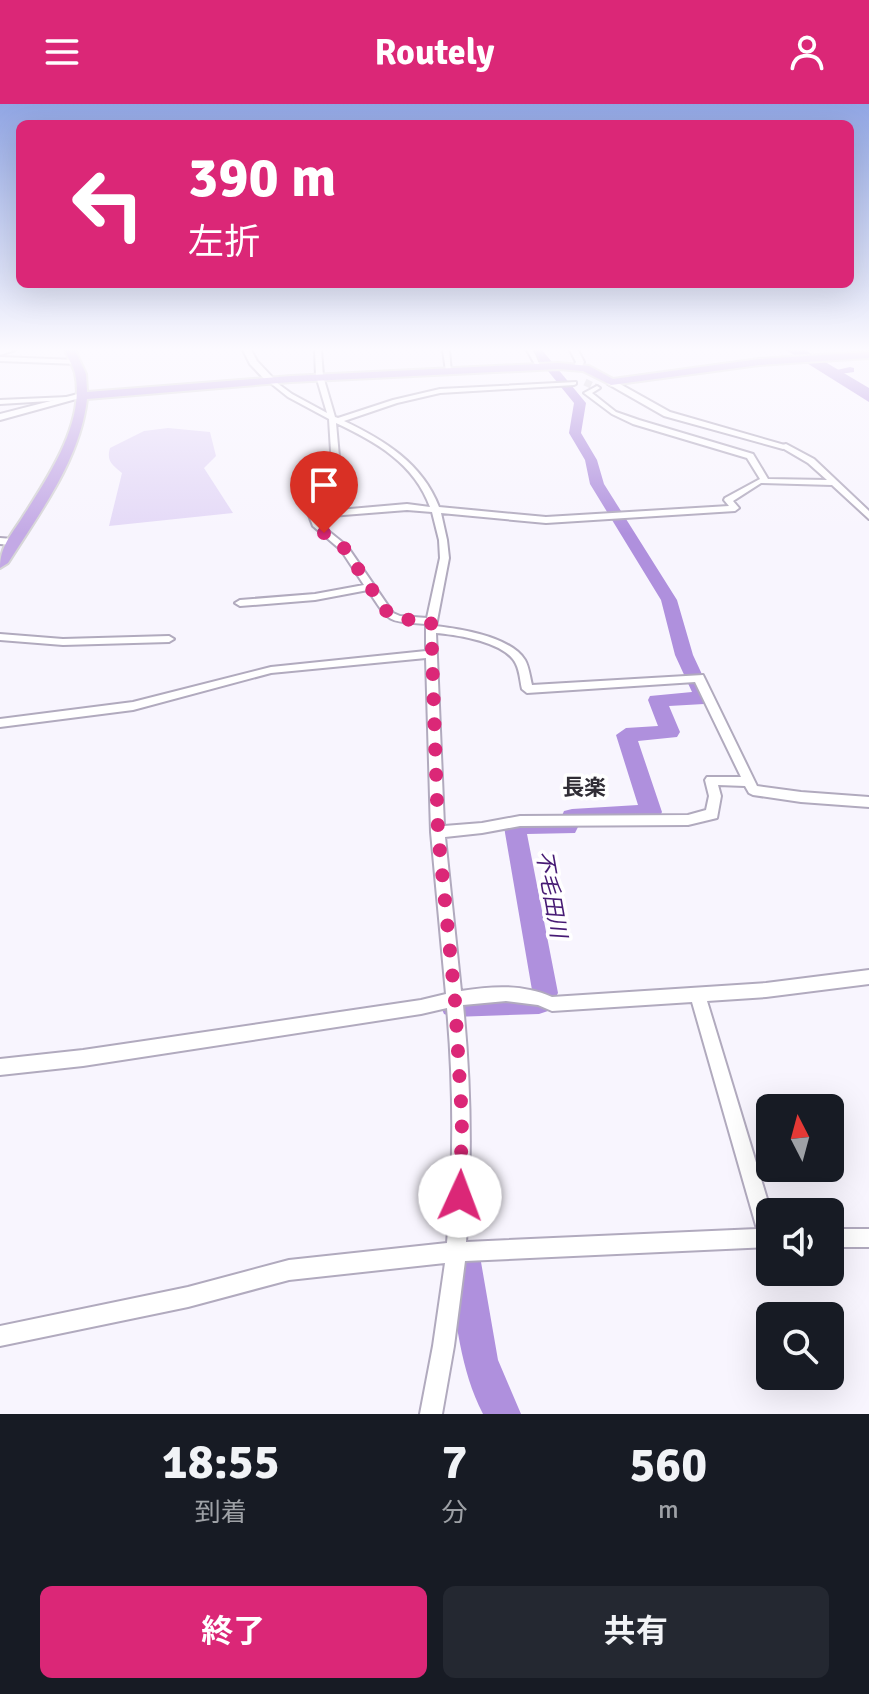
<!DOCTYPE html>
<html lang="ja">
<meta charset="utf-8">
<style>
:root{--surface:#171b24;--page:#242831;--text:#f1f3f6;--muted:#9ea1a6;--accent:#db2777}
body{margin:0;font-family:Signika,"Noto Sans JP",sans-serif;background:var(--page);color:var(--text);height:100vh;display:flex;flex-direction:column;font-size:30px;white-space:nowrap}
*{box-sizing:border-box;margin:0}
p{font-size:26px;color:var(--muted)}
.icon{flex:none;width:44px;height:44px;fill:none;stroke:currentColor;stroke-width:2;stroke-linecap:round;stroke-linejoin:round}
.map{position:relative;height:1310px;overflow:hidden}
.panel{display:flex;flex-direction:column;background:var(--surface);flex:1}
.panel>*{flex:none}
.guide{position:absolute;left:16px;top:16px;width:838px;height:168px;border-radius:12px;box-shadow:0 8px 32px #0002;background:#db2777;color:#fff;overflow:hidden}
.needle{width:52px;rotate:354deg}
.buttons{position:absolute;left:756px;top:990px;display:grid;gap:16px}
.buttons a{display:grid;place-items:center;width:88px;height:88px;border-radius:12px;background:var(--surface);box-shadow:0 8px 32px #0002;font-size:40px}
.pin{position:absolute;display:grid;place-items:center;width:68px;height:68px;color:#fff;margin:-82px -34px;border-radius:50% 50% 50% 0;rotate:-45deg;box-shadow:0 0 8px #0007}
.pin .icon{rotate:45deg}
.me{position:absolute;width:88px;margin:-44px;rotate:2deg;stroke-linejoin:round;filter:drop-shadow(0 0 6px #0008)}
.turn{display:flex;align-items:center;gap:28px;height:168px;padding:0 40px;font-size:36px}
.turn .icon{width:104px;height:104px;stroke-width:2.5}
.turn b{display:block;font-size:56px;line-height:68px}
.eta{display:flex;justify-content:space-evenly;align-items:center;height:136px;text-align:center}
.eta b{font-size:48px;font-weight:700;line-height:56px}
.cta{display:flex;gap:16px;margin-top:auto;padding:16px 40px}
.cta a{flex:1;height:92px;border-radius:12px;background:var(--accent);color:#fff;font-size:32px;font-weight:700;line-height:92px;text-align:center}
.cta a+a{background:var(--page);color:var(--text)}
header{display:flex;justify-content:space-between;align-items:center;height:104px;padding:0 40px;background:var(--accent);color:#fff;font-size:36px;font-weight:700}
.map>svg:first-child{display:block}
.green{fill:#e4d9f7}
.water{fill:#af90dd}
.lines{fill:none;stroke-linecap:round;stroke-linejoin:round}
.river{fill:#af90dd;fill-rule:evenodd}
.minor-tunnel{stroke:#d0cdd6;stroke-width:7;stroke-dasharray:7 3;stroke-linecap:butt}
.minor-casing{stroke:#b1aabe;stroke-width:4}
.tertiary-casing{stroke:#b1aabe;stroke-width:4}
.secondary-casing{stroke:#b1aabe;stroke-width:4}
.primary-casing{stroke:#d6d5d7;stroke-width:4}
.minor{fill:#fff;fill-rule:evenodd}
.tertiary{fill:#fff;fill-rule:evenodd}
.secondary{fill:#fff;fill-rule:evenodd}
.primary{fill:#c3a9e5;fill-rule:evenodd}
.route{stroke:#db2777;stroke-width:14;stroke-dasharray:0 25.2}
.labels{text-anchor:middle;stroke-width:7;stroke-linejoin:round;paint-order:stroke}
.neighbourhood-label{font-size:22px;font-weight:bold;fill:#302d35;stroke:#fff}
.water-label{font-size:22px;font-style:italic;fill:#471b74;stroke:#fff}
</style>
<header><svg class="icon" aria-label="menu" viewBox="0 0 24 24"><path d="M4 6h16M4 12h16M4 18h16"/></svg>Routely<svg class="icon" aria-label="person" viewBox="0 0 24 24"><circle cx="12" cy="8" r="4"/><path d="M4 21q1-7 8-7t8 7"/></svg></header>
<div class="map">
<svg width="869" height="1310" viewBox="0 0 869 1310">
<rect width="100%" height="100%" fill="#f8f5fe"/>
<path class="green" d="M 168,324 L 210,328 L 216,352 L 204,364 L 233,409 L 109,422 L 122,369 C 113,361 106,358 110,344 L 144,327 Z"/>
<polygon class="water" points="786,246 805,246 869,284 869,298"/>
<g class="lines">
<g class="river">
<polygon points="531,246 542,246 586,299 581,329 597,356 604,380 677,496 693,551 713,594 704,600 669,602 680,628 677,633 638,637 662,708 659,714 579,721 575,729 527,730 558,889 548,907 539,910 453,913 444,910 440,901 444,892 453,889 532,886 504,723 507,717 538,711 561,714 564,707 572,705 638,701 616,631 626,624 658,622 648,596 650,592 692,588 675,551 661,496 590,380 585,356 569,329 574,299"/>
<polygon points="850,263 854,264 854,268 833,271 828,268"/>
<path d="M 465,1142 L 476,1147 L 481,1158 L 498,1256 L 521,1310 L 483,1310 C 459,1263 455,1210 449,1158 L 454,1147 Z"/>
</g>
<polyline class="minor-tunnel" points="585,278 597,284"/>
<g class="minor-casing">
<g id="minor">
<path d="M 315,246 L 321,246 L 323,272 L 335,313 L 338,314 L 393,296 L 440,285 L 576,278 L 576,280 L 574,281 L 440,289 L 397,299 L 344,317 C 384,336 422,359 439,403 L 546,413 L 729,402 L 724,396 L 725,394 L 760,375 L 747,354 L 633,320 L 612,310 L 584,289 L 597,282 L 600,284 L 592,289 L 616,308 L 639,316 L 753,350 L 768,375 L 827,376 L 808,359 L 779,342 L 786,340 L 814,355 L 869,407 L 869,415 L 832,381 L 761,379 L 733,397 L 739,404 L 735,407 L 546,419 L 441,409 L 447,436 L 449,454 L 436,522 C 461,525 511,533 525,556 C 529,563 530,573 532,581 L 703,571 L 757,682 L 801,688 L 869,693 L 869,703 L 801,698 L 753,691 L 749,689 L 745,682 L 718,681 L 721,692 L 717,714 L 688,721 L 520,722 L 482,729 L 445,733 L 461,887 C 492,882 523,880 552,893 L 766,879 L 869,866 L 869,880 L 766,893 L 707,897 L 771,1108 L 770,1143 L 465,1157 L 454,1242 L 442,1310 L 420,1310 L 433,1242 L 445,1159 L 289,1176 L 188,1203 L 0,1242 L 0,1222 L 188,1183 L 289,1156 L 447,1139 C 454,1061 454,983 447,904 L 421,910 L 83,962 L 0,971 L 0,955 L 83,946 L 421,896 L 446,890 L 431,728 L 426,554 L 271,569 L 133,606 L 0,623 L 0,615 L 133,598 L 271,563 L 426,547 L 426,520 C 386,517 390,519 368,486 L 315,496 L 240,502 L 235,499 L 240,496 L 315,490 L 364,481 L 341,446 L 313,422 L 298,382 L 299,373 L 332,363 L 329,315 L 288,293 L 268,277 L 273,276 L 292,290 L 327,309 L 316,272 ZM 336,319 C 376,338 414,359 430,403 L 407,400 L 316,408 L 306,382 L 306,376 L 340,364 ZM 407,406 L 432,408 L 439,436 L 440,454 L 427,514 L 400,512 L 393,509 L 347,442 L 321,421 L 318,413 ZM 436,529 C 458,531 506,538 516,560 C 520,568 520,577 522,585 L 527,589 L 695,578 L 741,673 L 707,673 L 705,676 L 709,692 L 706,706 L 688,711 L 520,712 L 482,719 L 444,722 ZM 506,897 L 538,901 L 552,907 L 692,898 L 757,1125 L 466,1138 C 472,1059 471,981 463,901 Z"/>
<polygon points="443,246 449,246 451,268 446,267"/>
<polygon points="527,246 533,246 541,264 537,264"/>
<polygon points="0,253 77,256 80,258 77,260 0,257"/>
<polygon points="68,293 68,295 66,296 0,300 0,296"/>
<polygon points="0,434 13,435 17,438 13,441 0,440"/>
<polygon points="0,530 63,535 169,532 174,535 169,538 63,541 0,536"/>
<rect x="830" y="1125" width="39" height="18"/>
</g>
</g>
<g class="tertiary-casing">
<g id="tertiary">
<polygon points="0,246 15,246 0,251"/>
<polygon points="243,246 251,246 257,257 274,275 274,279 268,279 250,260"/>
<polygon points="570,246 578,246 584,258 581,264 574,262 576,258"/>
<polygon points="611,275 670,308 788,342 783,345 664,312 608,280 607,278"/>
</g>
</g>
<g class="secondary-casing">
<polygon id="secondary" points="78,290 87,292 0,316 0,310"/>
</g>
<g class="primary-casing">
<path id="primary" d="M 65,246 L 75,246 L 86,270 L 87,288 L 291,272 L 558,259 L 589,262 L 613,275 L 759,255 L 869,248 L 869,254 L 759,261 L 611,281 L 583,267 L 558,265 L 291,278 L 87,295 C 80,356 40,408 8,459 L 0,464 C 0,443 11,431 22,414 C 47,375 86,318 75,269 C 73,262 68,254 65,246 Z"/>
</g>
<use href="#minor" class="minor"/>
<use href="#tertiary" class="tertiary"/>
<use href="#secondary" class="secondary"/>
<use href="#primary" class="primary"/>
</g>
<linearGradient id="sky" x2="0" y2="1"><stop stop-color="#91a6e4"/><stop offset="0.57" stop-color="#fcfaff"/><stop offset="1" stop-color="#fcfaff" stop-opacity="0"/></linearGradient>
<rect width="869" height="430" fill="url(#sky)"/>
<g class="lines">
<polyline class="route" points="324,429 344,444 389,511 398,515 431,517 438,728 455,897 462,1016 460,1092"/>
</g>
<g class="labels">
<g class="neighbourhood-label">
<text x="584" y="691">長楽</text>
</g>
<g class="water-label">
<text transform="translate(552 790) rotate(80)" y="8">不毛田川</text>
</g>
</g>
</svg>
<div class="buttons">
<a><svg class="needle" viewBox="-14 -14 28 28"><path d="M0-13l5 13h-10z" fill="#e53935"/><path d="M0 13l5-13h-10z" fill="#9ea1a6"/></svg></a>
<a><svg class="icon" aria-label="sound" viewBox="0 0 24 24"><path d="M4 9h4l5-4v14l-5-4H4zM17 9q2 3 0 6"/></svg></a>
<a><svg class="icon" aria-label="search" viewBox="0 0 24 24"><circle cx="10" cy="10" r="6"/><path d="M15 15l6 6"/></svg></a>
</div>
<div class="pin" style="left:324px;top:429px;background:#d93025"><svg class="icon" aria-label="arrive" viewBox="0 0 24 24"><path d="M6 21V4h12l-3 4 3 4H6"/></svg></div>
<svg class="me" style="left:460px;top:1092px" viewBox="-20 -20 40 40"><circle r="19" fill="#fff"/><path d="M0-13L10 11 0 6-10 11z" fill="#db2777"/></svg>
<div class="guide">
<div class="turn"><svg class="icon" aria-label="left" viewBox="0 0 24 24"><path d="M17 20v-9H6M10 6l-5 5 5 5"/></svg><div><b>390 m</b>左折</div></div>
</div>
</div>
<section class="panel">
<div class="eta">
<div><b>18:55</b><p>到着</p></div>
<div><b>7</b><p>分</p></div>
<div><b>560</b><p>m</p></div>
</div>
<div class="cta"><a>終了</a><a>共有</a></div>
</section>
